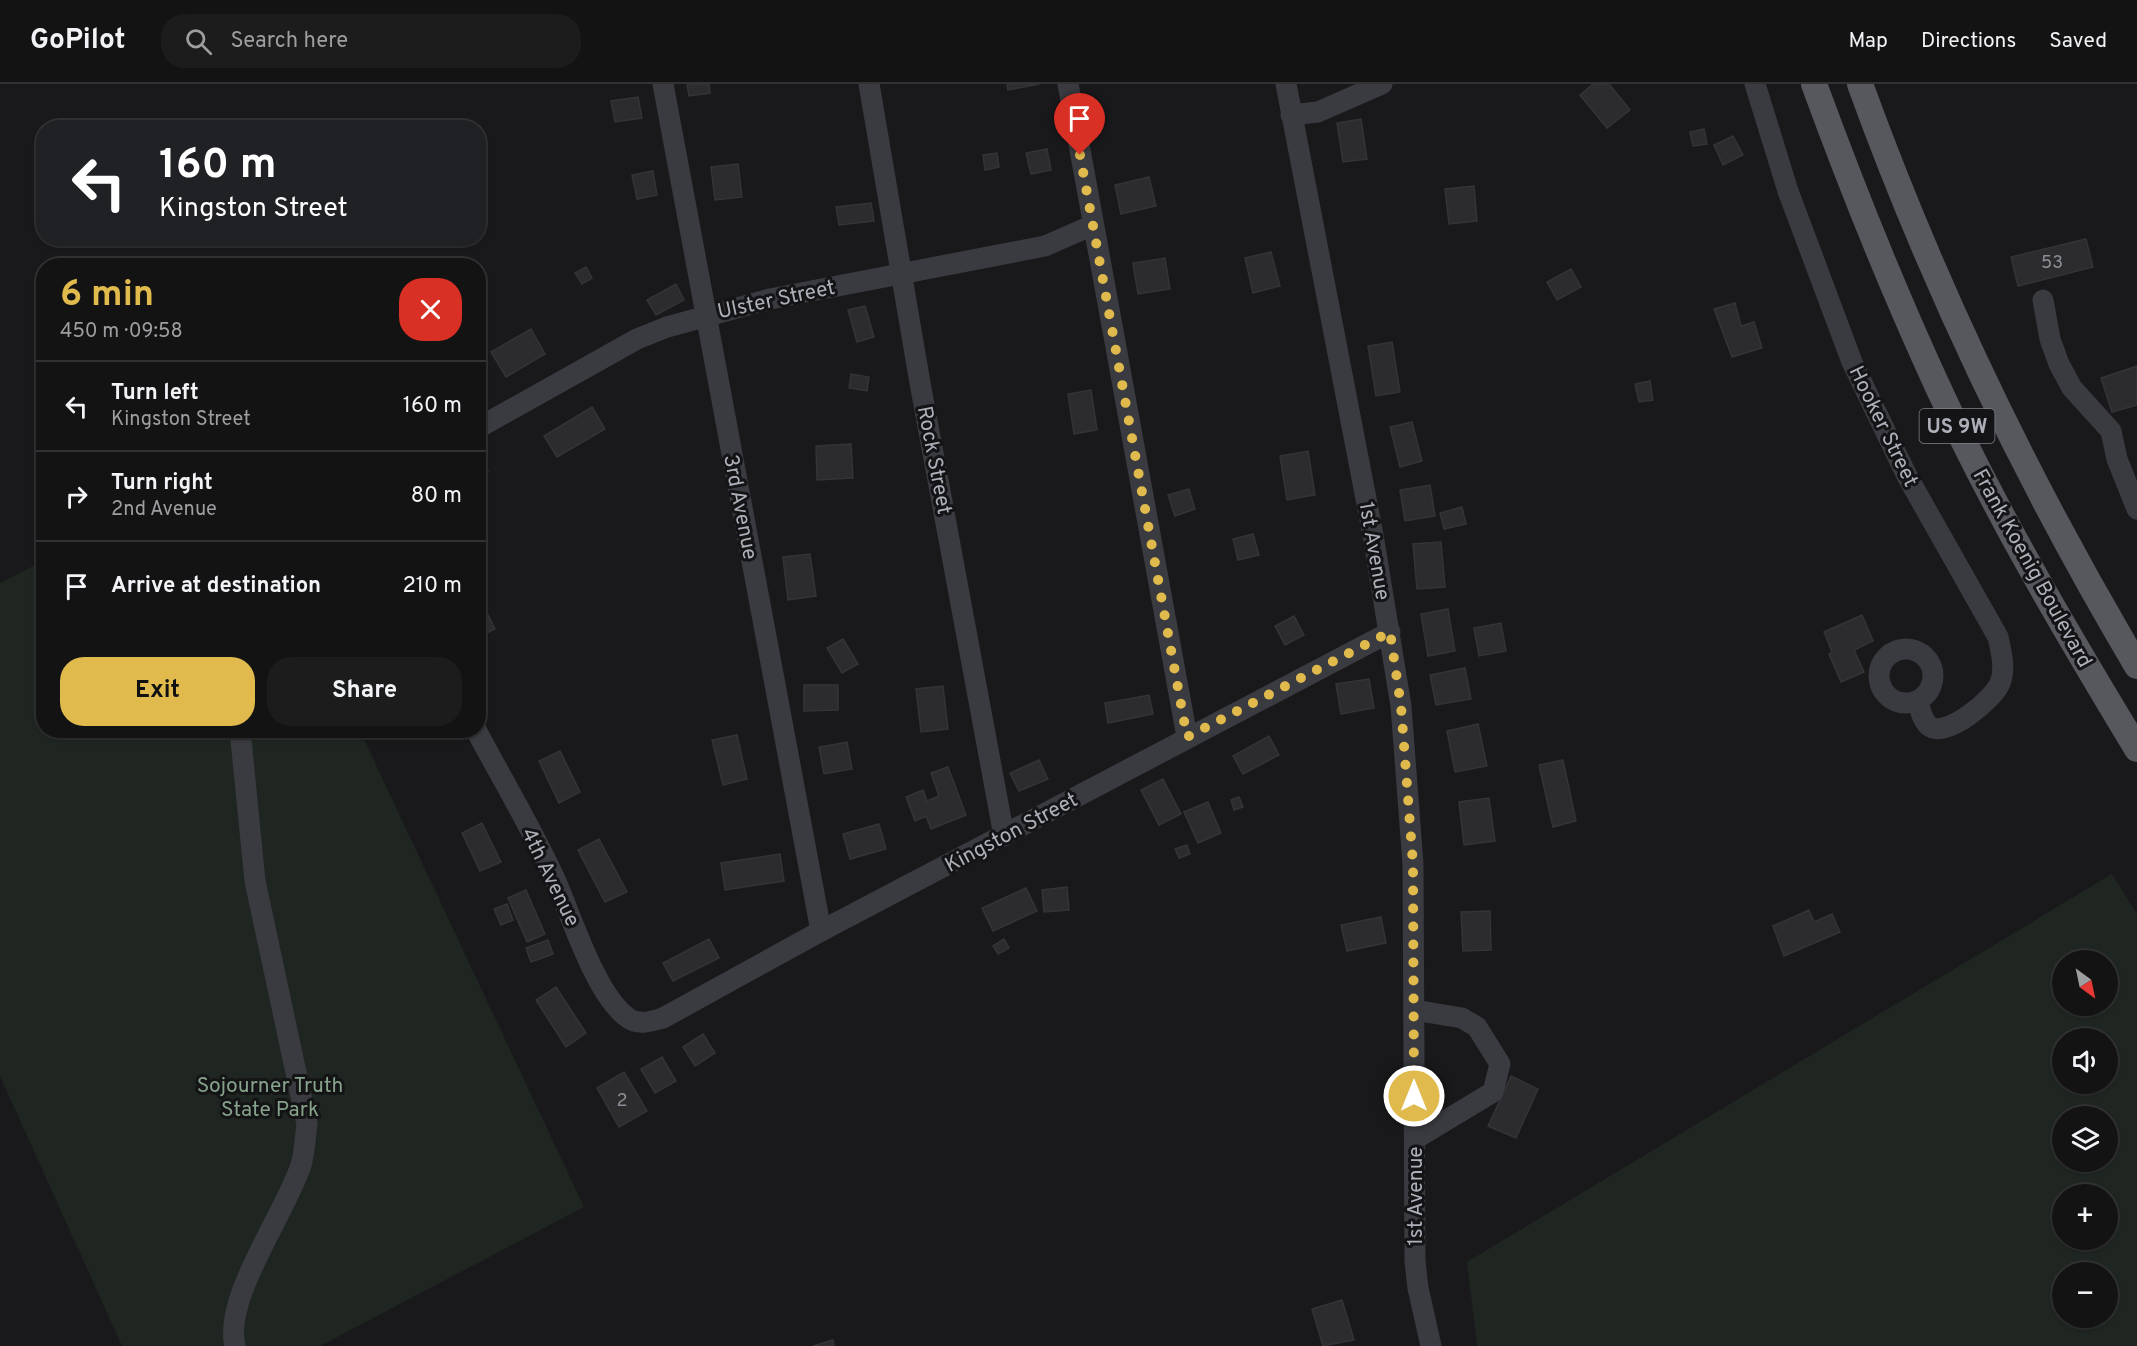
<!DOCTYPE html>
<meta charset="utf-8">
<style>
:root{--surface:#131314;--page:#1c1c1d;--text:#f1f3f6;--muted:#9d9ea0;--line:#323234;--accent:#e0ba4c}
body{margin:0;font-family:Overpass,sans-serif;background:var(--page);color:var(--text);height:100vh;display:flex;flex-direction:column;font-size:22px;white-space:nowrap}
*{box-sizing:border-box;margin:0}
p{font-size:20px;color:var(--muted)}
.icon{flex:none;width:33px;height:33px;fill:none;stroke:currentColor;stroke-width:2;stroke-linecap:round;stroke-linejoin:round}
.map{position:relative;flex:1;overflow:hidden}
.drawer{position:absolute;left:36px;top:174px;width:450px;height:480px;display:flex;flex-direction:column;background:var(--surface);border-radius:24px;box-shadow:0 2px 4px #0004,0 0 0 2px var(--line)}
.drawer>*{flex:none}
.top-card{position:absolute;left:36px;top:36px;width:450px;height:126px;border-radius:24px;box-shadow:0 2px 4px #0004,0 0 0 2px var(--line);background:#202124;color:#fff;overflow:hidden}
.needle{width:39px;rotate:147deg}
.fabs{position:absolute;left:2052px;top:866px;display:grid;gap:12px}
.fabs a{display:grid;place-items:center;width:66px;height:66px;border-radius:50%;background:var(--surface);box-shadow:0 2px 4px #0004,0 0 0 2px var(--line);font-size:30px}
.pin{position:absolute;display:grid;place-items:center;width:51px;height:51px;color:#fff;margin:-62px -26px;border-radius:50% 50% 50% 0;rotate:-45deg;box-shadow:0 0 6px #0007}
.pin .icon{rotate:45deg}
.me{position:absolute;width:66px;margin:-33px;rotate:0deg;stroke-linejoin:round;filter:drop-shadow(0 0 4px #0008)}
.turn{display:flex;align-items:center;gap:21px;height:126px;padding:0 24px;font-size:27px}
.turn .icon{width:78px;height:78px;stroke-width:2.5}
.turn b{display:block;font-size:42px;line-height:51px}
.round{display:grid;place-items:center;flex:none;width:63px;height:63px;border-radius:24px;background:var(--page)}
.overview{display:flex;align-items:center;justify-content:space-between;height:102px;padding:0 24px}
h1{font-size:36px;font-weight:700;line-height:45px;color:var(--accent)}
.button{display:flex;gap:12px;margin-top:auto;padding:12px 24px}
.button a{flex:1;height:69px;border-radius:24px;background:var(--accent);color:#111;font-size:24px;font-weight:700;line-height:69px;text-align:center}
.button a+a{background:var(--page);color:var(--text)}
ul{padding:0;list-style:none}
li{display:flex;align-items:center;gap:18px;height:90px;padding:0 24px;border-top:2px solid var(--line)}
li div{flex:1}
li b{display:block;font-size:22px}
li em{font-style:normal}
header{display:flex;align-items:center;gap:36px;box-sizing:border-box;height:84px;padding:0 30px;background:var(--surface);border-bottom:2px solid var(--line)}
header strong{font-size:28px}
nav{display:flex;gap:33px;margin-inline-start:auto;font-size:21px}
.search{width:420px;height:54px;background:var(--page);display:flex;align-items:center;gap:15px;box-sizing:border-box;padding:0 21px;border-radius:24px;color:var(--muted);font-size:22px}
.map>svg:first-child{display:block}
.green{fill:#1f2621;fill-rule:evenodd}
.building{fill:#2c2c2f;stroke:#343337;stroke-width:1.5}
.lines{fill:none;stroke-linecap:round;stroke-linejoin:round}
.minor{stroke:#3a3b40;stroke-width:21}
.major{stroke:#57585e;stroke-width:26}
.route{stroke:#e0ba4c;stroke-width:10;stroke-dasharray:0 18}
.labels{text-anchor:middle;stroke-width:6;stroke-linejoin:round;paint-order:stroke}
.number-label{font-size:18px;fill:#8c8e96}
.shield{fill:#141416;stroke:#7f8188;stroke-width:1.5}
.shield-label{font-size:20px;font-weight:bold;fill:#adb0b9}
.street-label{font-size:21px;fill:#adb0b9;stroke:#141416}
.park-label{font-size:21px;fill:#86a28a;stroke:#141416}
</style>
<header>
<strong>GoPilot</strong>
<div class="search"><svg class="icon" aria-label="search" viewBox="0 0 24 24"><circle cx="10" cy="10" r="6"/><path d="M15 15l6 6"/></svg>Search here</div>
<nav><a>Map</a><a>Directions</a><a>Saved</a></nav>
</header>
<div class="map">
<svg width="2137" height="1262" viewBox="0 0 2137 1262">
<rect width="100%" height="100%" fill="#19191b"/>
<g class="green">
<polygon points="43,477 44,646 360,647 584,1123 320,1262 122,1262 0,992 0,499"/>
<path d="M 2112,790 L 2137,830 L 2137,1262 L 1477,1262 L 1467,1178 ZM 2062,876 L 2108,876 L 2108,921 L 2062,921 ZM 2062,954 L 2108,954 L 2108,999 L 2062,999 ZM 2062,1032 L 2108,1032 L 2108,1077 L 2062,1077 ZM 2062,1110 L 2108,1110 L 2108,1155 L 2062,1155 ZM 2062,1188 L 2108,1188 L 2108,1233 L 2062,1233 Z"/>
</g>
<g class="building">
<polygon points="687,0 709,0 710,9 689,12"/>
<polygon points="1007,0 1039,0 1008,6"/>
<polygon points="1593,0 1609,0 1630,26 1607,44 1580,11"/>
<polygon points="638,13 642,34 615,38 611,17"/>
<polygon points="1361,35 1367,75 1343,78 1337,39"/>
<polygon points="1704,45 1707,60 1693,62 1690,48"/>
<polygon points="1733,52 1743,71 1723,81 1714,61"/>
<polygon points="1047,65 1051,86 1031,90 1026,69"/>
<polygon points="997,69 999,83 985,86 983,71"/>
<polygon points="738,80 742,113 715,116 711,83"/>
<polygon points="653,87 657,111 637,115 632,91"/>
<polygon points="1149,93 1156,122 1121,130 1115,101"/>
<polygon points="1474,102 1477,137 1449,140 1445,105"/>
<polygon points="871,119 874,137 839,141 836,123"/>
<polygon points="2086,155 2093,183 2018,202 2011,173"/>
<polygon points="1271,168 1280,202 1253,209 1245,174"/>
<polygon points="1165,174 1170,205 1138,210 1133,179"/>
<polygon points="586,183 592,194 582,200 575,189"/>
<polygon points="1571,185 1581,203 1557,216 1547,198"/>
<polygon points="676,200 684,216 656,231 647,216"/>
<polygon points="1735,219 1741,242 1754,238 1762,264 1732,273 1714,225"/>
<polygon points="865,222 874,253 857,258 848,226"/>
<polygon points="531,245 545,270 506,293 491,268"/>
<polygon points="1392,258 1400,308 1376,312 1368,262"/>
<polygon points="2137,282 2137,321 2112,328 2101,294"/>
<polygon points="851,290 869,293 867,307 849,304"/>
<polygon points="1650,297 1653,316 1639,318 1635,300"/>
<polygon points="1091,306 1097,346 1074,350 1068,310"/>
<polygon points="592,323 605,345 557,373 544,352"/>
<polygon points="1412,338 1422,377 1400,383 1390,343"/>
<polygon points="851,360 853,394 817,396 816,362"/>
<polygon points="1308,367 1315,411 1287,416 1280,372"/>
<polygon points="478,372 488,387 478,393"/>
<polygon points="1430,401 1435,432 1405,437 1400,406"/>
<polygon points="1189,405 1195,425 1175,432 1168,411"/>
<polygon points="1462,423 1466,440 1444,445 1440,429"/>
<polygon points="1253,450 1259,471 1238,476 1233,455"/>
<polygon points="1441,458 1445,503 1417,505 1413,460"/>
<polygon points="810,470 816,512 788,516 783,473"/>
<polygon points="485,525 495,545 478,553 478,528"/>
<polygon points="1448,525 1455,567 1428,572 1421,530"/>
<polygon points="1862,531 1873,557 1854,566 1864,588 1841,598 1829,570 1832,568 1824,548"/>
<polygon points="1294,532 1304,551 1285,561 1275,542"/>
<polygon points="1501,539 1506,567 1479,572 1474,544"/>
<polygon points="843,555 858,580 842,589 827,564"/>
<polygon points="1465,584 1471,615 1436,621 1430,591"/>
<polygon points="1369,595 1374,624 1341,630 1336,600"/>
<polygon points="804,601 838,601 838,626 804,627"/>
<polygon points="943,602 948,645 921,648 916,605"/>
<polygon points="1149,611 1153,630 1108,639 1105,619"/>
<polygon points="1478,640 1487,682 1455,688 1447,647"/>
<polygon points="737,651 747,695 723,701 712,656"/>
<polygon points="1269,652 1279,671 1243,690 1233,672"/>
<polygon points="847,658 852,685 824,690 819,663"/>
<polygon points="560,667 580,708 559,719 539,677"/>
<polygon points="1039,676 1048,695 1019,707 1010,689"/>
<polygon points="1563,676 1576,737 1553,743 1539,681"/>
<polygon points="948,683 966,731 931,745 926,732 915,737 906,713 923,706 927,717 939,712 931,689"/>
<polygon points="1163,695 1181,730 1159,741 1141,706"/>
<polygon points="1239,713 1243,723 1234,726 1231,716"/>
<polygon points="1489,714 1495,757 1464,761 1459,718"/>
<polygon points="1208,718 1221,749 1198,759 1184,728"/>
<polygon points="482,739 501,778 480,787 462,749"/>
<polygon points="879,740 886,765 850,775 843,750"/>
<polygon points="599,755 627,808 605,818 578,766"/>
<polygon points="1187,761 1190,770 1179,774 1175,765"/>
<polygon points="780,770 784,797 725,806 721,779"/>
<polygon points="1067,803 1069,826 1044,828 1042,806"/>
<polygon points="1026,804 1037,827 993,847 982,824"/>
<polygon points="526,806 545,850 527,858 508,814"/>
<polygon points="507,820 513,836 501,841 494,825"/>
<polygon points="1809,826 1814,838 1832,830 1840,848 1784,872 1773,842"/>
<polygon points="1490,827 1491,866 1463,867 1461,828"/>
<polygon points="1381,833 1386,859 1347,867 1341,841"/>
<polygon points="709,855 719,874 673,897 663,879"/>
<polygon points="1004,855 1009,864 998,870 993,862"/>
<polygon points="548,856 553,870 531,878 526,864"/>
<polygon points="556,903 586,949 566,963 536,916"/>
<polygon points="703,950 715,969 695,982 683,963"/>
<polygon points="662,973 676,997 655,1009 641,985"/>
<polygon points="624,988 647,1027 619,1043 597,1004"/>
<polygon points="1511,992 1538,1005 1516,1054 1488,1042"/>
<polygon points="1342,1216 1354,1256 1323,1262 1312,1225"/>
<polygon points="833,1256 834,1262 813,1262"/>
</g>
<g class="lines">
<g class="minor">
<polyline points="663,0 821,847"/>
<polyline points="869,0 920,299 1004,752"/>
<polyline points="1068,0 1187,653"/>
<polyline points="1286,0 1373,451 1401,622 1413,780 1415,1177 1418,1204 1431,1262"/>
<path d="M 1755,0 L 1788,107 L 1852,278 L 1907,392 L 1998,553 C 2001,567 2006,585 2000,599 C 1994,615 1946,655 1929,642 C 1922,636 1920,625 1918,617"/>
<polyline points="1291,31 1318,28 1382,0"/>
<polyline points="2043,216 2050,255 2059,280 2072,304 2111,347 2117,375 2137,425"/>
<polyline points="478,344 637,255 667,243 770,215 1045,162 1093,141"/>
<circle cx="1906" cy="592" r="27"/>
<path d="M 476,646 C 502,695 531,743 554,793 C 571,830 595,911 628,934 C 639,942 652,937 663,934 L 821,847 L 1390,548"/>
<polyline points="1414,926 1462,934 1477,943 1500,980 1493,1008 1415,1055"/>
<path d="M 235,1262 C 223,1214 285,1130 301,1081 C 305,1068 305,1053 307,1040 L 255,797 L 240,646"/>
</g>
<g class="major">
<path d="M 1814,0 C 1851,101 1891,201 1936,299 C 1994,426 2065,546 2137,665"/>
<path d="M 1860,0 C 1934,204 2026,395 2137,582"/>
</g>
</g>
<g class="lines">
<polyline class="route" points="1080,71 1187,653 1390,548 1401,622 1413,780 1414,1012"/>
</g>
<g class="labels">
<g class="number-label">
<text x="2052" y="184">53</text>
<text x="622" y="1022">2</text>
</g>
<rect class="shield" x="1919.5" y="325" width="75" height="34" rx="4.5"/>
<g class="shield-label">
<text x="1957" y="349">US 9W</text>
</g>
<g class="street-label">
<text transform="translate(776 215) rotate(-12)" y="7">Ulster Street</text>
<text transform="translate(1884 342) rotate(64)" y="7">Hooker Street</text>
<text transform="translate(935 376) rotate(79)" y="7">Rock Street</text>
<text transform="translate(741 423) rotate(79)" y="7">3rd Avenue</text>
<text transform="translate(1375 467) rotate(80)" y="7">1st Avenue</text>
<text transform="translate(2033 484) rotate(61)" y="7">Frank Koenig Boulevard</text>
<text transform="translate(1011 748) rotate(-28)" y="7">Kingston Street</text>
<text transform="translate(551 793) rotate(64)" y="7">4th Avenue</text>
<text transform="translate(1415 1112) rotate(-90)" y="7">1st Avenue</text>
</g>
<g class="park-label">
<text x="270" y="1008">Sojourner Truth<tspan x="270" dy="24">State Park</tspan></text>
</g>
</g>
</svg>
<div class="fabs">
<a><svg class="needle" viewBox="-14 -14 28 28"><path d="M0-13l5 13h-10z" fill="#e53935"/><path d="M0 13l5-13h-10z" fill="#9d9ea0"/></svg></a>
<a><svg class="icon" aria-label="sound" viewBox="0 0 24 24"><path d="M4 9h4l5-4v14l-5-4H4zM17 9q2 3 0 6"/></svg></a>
<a><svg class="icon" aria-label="layers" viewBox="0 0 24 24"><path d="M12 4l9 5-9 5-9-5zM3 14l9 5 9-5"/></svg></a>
<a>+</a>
<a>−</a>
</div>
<div class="pin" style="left:1080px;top:71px;background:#d93025"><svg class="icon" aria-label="arrive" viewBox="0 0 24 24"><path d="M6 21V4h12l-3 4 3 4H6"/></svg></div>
<svg class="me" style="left:1414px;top:1012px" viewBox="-20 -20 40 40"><circle r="17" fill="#e0ba4c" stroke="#fff" stroke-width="3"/><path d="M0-11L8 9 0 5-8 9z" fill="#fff"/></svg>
<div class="top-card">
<div class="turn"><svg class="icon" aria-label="left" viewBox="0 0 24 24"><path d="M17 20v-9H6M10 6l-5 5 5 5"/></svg><div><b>160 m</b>Kingston Street</div></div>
</div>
<section class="drawer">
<div class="overview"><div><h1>6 min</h1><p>450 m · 09:58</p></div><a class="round" style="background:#d93025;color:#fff"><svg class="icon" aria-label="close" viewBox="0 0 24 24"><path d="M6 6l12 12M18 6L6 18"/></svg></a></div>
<ul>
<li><svg class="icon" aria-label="left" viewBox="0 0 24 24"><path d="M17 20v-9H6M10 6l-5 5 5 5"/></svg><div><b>Turn left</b><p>Kingston Street</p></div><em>160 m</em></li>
<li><svg class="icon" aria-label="right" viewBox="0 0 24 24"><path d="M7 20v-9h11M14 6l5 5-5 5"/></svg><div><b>Turn right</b><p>2nd Avenue</p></div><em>80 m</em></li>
<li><svg class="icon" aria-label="arrive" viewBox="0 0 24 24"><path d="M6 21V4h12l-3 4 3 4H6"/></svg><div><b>Arrive at destination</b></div><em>210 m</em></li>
</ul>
<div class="button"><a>Exit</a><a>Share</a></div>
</section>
</div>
